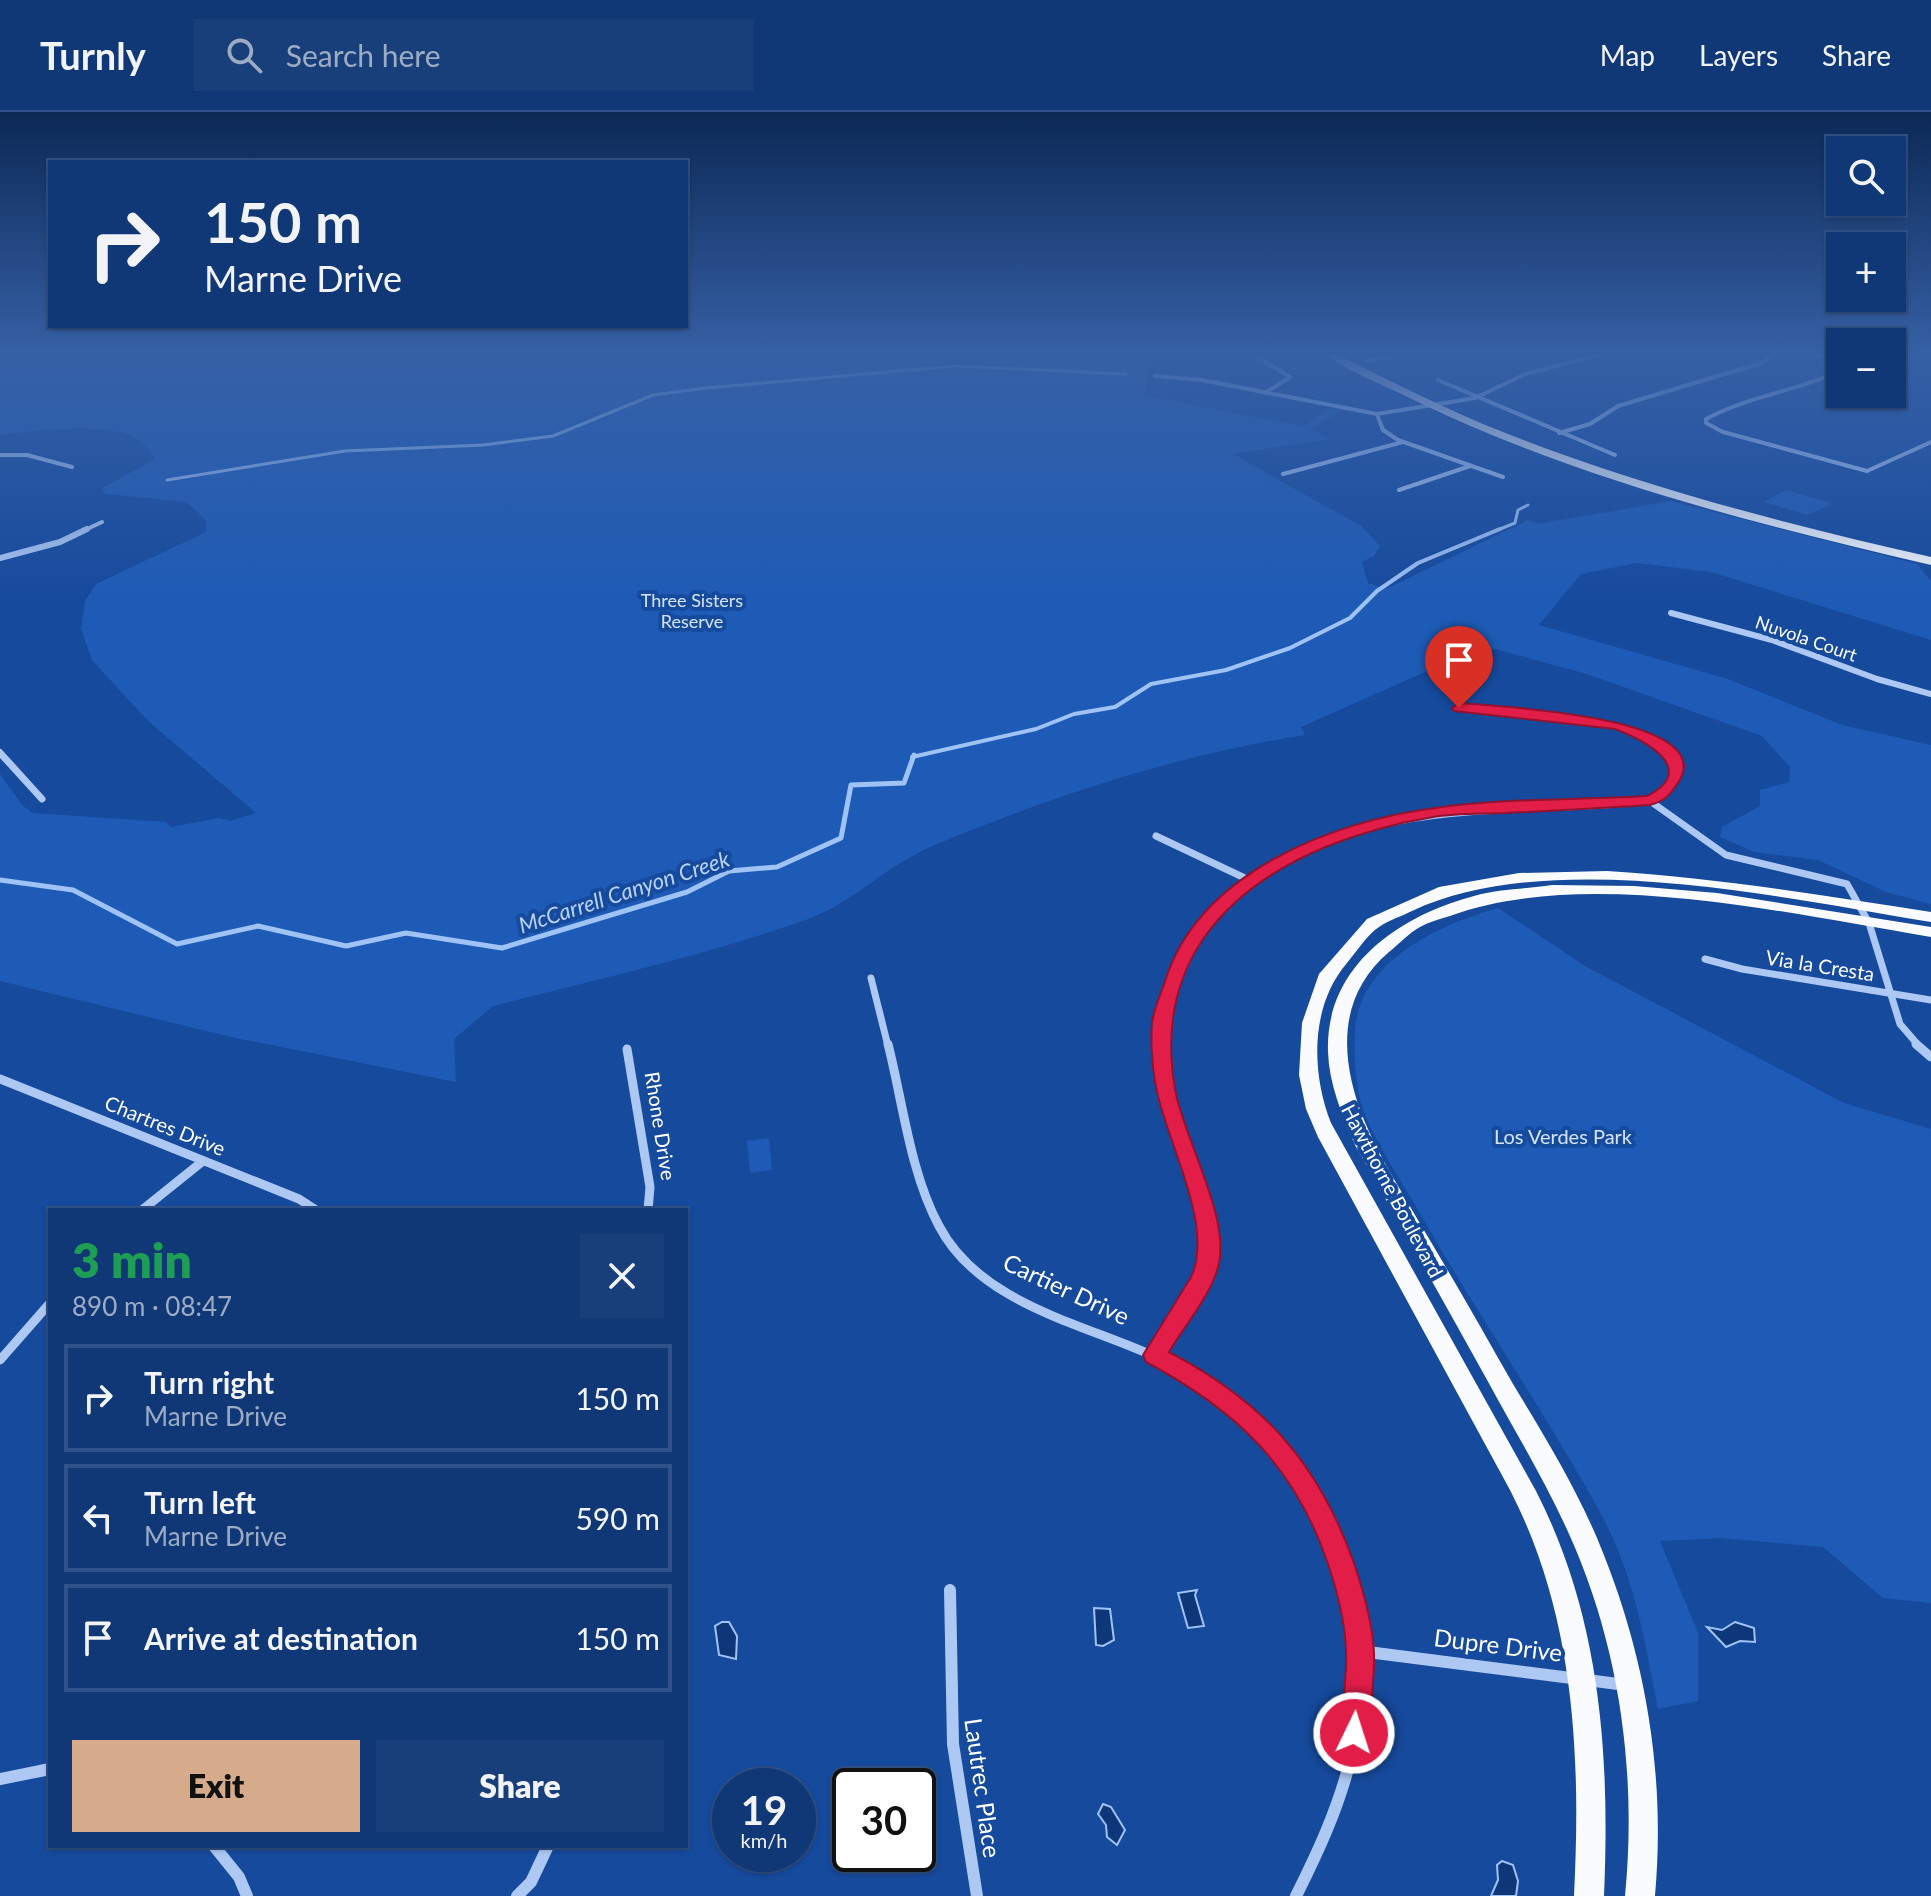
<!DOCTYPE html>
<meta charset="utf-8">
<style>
:root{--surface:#103876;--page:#193f7b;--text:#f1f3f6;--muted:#9cacc5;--line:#305288;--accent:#d6ab8b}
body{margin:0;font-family:Lato,sans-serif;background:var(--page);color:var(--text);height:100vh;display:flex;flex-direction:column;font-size:30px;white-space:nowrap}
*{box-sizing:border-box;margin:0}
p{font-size:26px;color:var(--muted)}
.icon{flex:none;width:44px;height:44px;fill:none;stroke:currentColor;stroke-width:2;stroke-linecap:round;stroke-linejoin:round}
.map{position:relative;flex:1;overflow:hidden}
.panel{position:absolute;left:48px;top:1096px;width:640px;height:640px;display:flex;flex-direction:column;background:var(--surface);border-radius:0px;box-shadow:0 2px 6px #0004,0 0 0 2px var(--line)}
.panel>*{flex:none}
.guide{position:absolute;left:48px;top:48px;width:640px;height:168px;border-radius:0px;box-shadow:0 2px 6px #0004,0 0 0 2px var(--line);background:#103876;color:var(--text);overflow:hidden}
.buttons{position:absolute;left:1826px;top:24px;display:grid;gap:16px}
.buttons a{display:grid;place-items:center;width:80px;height:80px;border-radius:0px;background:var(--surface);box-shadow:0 2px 6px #0004,0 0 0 2px var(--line);font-size:40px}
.speed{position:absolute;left:712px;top:1656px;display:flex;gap:16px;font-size:40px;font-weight:700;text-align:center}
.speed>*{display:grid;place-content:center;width:104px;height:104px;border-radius:50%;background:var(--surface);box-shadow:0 2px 6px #0004,0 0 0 2px var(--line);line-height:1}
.speed small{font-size:20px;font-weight:400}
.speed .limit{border:4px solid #111;border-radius:12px;background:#fff;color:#111}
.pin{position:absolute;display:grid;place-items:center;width:68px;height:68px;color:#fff;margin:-82px -34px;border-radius:50% 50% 50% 0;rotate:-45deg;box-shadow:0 0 8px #0007}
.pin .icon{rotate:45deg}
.me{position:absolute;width:88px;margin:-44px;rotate:4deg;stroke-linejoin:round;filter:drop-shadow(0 0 6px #0008)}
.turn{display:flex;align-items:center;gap:28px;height:168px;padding:0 24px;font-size:36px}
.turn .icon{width:104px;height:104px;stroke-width:2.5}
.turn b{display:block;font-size:56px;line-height:68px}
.round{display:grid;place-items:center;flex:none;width:84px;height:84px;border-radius:0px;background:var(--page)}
.summary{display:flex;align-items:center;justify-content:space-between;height:136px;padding:0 24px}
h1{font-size:48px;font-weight:800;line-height:60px;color:#1e9e55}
.cta{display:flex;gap:16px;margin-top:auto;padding:16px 24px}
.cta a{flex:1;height:92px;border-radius:0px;background:var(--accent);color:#111;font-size:32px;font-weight:800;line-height:92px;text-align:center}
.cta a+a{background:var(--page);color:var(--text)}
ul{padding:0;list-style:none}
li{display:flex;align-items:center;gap:24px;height:108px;margin:0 16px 12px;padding:0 8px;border:4px solid var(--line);border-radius:0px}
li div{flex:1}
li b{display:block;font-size:30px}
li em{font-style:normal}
header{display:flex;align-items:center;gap:48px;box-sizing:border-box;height:112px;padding:0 40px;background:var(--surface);border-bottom:2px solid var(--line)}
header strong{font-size:38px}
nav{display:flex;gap:44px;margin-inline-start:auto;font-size:28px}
.search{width:560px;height:72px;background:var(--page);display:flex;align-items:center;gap:20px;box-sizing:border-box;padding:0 28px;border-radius:0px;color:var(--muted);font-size:30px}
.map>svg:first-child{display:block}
.green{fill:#1e5bb6}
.water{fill:#0e377a;stroke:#9fc3f5;stroke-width:2}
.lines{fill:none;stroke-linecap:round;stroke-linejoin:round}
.stream-far2{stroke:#9fc3f5;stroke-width:3}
.stream-far1{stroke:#9fc3f5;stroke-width:4}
.stream{stroke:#9fc3f5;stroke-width:5}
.minor-far4{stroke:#adc9f3;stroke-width:4}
.minor-far3{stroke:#adc9f3;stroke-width:6}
.minor-far2{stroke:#adc9f3;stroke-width:7}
.minor-far1{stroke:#adc9f3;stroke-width:9}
.minor{stroke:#adc9f3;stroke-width:12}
.primary{fill:#f9fbff;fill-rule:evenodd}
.route{fill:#e11d48;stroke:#92132f;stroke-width:2}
.labels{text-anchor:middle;stroke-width:8;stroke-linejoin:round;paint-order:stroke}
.far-park-label{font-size:18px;fill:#d5e5fd;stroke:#164a9d}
.far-street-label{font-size:18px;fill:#fff;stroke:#164a9d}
.street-label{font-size:20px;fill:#fff;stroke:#164a9d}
.park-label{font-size:20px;fill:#d5e5fd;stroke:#164a9d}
.water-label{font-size:22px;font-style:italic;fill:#bad4f9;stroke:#164a9d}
.near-street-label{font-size:24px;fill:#fff;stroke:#164a9d}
</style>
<header>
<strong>Turnly</strong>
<div class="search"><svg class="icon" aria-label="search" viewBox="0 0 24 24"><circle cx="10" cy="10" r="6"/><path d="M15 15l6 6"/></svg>Search here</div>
<nav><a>Map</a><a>Layers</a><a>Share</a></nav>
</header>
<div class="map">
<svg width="1931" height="1784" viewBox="0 0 1931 1784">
<rect width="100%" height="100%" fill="#164a9d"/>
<g class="green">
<path d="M 0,243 L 1149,243 L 1145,284 L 1305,314 L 1331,296 L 1340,299 L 1311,317 L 1329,327 L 1233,342 L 1361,414 L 1380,434 L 1374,444 L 1362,450 L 1368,471 L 1386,477 L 1528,408 L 1538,412 L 1671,389 L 1917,452 L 1931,469 L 1931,528 L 1711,460 L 1637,451 L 1581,462 L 1539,513 L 1728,567 L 1842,613 L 1931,633 L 1931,792 L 1886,780 L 1818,748 L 1754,740 L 1720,725 L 1722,715 L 1760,694 L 1760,678 L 1789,670 L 1790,655 L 1762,624 L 1587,562 L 1495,537 L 1450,549 L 1301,615 L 1305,623 C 1180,642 1045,686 928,736 C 883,756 852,792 803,809 C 705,843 594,868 493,894 L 454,927 L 456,970 L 231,925 L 0,869 L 0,662 L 22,693 L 33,701 L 166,710 L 171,715 L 219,706 L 231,709 L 256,701 L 147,608 L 92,548 L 81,517 L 85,489 L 96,472 L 206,420 L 206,408 L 186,390 L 105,382 L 102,376 L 154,348 L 154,344 C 149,339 143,330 137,327 C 106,309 35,319 0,323 Z"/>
<polygon points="1786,378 1828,390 1831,392 1808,403 1764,390"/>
<path d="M 1498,796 L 1585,854 L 1844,991 L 1931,1017 L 1931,1491 L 1883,1486 L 1823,1435 L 1720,1426 L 1660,1429 L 1698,1521 L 1698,1589 L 1658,1597 C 1644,1527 1635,1464 1600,1400 C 1543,1297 1476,1200 1418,1098 C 1401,1069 1381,1039 1367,1008 C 1356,984 1353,945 1355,918 C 1360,848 1441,812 1498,796 Z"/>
<polygon points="769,1026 772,1058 750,1061 747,1029"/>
</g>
<g class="water">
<polygon points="1197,1478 1195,1483 1204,1514 1188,1516 1178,1481"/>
<polygon points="1094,1496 1110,1497 1114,1528 1103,1534 1096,1533"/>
<polygon points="722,1510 729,1510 737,1524 736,1547 719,1543 715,1514"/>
<polygon points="1735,1510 1754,1516 1755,1530 1740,1529 1726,1535 1707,1515 1722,1518"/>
<polygon points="1103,1692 1111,1695 1125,1718 1117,1733 1107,1725 1106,1713 1098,1702"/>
<polygon points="1502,1749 1513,1753 1518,1769 1516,1784 1491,1784 1498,1768 1497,1753"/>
</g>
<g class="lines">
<g class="stream-far2">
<polyline points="167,368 345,339 483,333 553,324 653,283 706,276 956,254 1126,262"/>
<polyline points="1495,419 1515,411 1518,398 1528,393"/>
</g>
<polyline class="stream-far1" points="912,645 1036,617 1074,602 1115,595 1151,572 1226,558 1290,536 1350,506 1377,479 1418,451 1500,417"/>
<polyline class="stream" points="0,768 73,778 177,832 258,814 346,834 406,821 502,836 687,780 729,759 777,755 841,726 851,673 904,671 914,643"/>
<g class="minor-far4">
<polyline points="1255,243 1290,265 1265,281"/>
<polyline points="1816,243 1835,244"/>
<polyline points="1368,249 1396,243"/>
<path d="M 1840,259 C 1797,279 1748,284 1706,307 L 1706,311 L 1723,320 L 1867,359 L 1931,330"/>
<polyline points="1155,264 1202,268 1377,302 1475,286 1525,262 1599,243"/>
<polyline points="1438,268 1615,343"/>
<polyline points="1377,302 1383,318 1398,328 1503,365"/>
<polyline points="1559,321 1590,312 1618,294 1761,251 1773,243"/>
<polyline points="0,343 27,343 72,355"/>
<polyline points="1283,362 1403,330"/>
<polyline points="1399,378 1470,354"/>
<polyline points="83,419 102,410"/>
</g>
<g class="minor-far3">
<polyline points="0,446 60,430 87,417"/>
<polyline points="1671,501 1772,528 1877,567 1931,582"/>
<path d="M 1459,596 C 1500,599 1653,604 1671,645"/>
<polyline points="0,640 4,645"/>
</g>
<g class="minor-far2">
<polyline points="2,643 42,687"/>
<polyline points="1650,689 1726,743 1847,772 1869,811 1900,912 1919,934"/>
<polyline points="1156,724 1249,768"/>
<polyline points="1705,847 1742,857 1931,888"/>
<polyline points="871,866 888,934"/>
<path d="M 1162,934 C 1158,903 1172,869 1186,842 C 1202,811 1228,788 1257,768 C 1379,681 1511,705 1650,689 C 1671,677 1680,666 1670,643"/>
</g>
<g class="minor-far1">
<path d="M 888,932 C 903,991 910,1060 939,1114 C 982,1196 1093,1213 1169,1251 C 1199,1266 1223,1286 1249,1307"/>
<polyline points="1916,932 1931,945"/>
<polyline points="627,937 650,1075 648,1098"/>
<polyline points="0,967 299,1087 316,1098"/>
<polyline points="142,1098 203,1049"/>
<polyline points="1154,1243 1197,1177 1209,1138 1203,1095 1168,985 1161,932"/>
<polyline points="0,1248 50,1191"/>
</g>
<g class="minor">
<path d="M 1246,1305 C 1340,1377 1376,1538 1350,1649 C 1338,1697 1318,1740 1296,1784"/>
<polyline points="950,1478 953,1632 977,1784"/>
<polyline points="1360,1539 1626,1573"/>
<polyline points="0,1667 50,1657"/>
<polyline points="214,1734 239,1765 247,1784"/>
<polyline points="517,1784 531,1770 548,1734"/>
</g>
<g class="primary">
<path d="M 1327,243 L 1337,243 C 1392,269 1446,298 1503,320 C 1642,375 1786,412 1931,445 L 1931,453 C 1756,412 1580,368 1418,290 C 1389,275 1352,262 1327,243 Z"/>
<path d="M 1607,759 C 1716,766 1823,783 1931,800 L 1931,810 C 1784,786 1550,734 1412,799 C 1402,804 1389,808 1379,815 C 1367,823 1357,839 1347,851 C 1310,894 1311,960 1331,1011 L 1536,1379 C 1601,1506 1610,1644 1604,1784 L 1574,1784 C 1581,1645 1575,1504 1510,1378 L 1318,1025 L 1306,997 L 1299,963 L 1302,911 L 1319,862 L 1367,807 L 1439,775 L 1519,761 Z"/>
<path d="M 1552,773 L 1634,774 L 1717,781 L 1931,815 L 1931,825 C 1790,802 1586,754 1450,804 C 1440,807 1429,810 1420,815 C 1409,821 1399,832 1389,840 C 1336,885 1340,948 1364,1008 C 1380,1047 1404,1083 1425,1120 C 1455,1170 1484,1221 1513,1272 C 1543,1322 1574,1372 1597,1426 C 1645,1540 1666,1660 1655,1784 L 1625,1784 C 1637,1662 1620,1535 1569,1422 C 1545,1368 1514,1318 1486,1266 C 1443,1188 1399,1111 1355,1033 C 1342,1003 1329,972 1328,940 C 1325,854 1399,804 1474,784 C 1499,777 1527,777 1552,773 Z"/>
</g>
</g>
<linearGradient id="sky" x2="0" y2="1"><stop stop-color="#0c2956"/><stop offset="0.49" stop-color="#3660a5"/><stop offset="1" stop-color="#3660a5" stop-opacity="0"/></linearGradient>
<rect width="1931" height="492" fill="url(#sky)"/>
<path class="route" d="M 1459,591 C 1490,594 1723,603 1678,671 C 1670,683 1665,689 1650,693 C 1602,696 1554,699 1505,701 C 1482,702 1456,701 1433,705 C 1286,730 1143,811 1176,982 C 1186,1029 1229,1105 1219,1151 C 1213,1181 1185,1213 1169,1240 C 1263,1289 1318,1350 1354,1451 C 1363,1478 1373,1511 1374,1541 C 1375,1567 1370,1594 1369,1621 L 1365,1631 L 1354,1635 L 1344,1631 L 1340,1621 C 1342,1595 1347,1568 1346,1542 C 1346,1513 1337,1479 1328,1452 C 1295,1354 1236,1298 1146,1250 L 1143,1243 L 1191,1165 C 1214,1116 1170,1036 1158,984 C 1153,964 1150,933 1152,912 C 1153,897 1162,880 1166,866 C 1201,760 1333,709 1435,696 C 1504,686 1577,688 1647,684 C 1700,657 1644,628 1615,617 L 1454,599 L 1452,596 Z"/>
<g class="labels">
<g class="far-park-label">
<text x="692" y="495">Three Sisters<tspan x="692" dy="21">Reserve</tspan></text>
</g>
<g class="far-street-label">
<text transform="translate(1806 527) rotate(19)" y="6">Nuvola Court</text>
</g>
<g class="street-label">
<text transform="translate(1820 854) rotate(9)" y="7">Via la Cresta</text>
<text transform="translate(165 1014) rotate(22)" y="7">Chartres Drive</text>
<text transform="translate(660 1014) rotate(81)" y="7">Rhone Drive</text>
<text transform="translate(1392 1079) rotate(62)" y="7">Hawthorne Boulevard</text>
</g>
<g class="park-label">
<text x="1563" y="1032">Los Verdes Park</text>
</g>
<g class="water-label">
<text transform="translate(624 780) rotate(-18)" y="8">McCarrell Canyon Creek</text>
</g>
<g class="near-street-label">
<text transform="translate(1066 1178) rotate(25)" y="8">Cartier Drive</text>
<text transform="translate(1498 1534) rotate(7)" y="8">Dupre Drive</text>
<text transform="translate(982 1676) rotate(82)" y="8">Lautrec Place</text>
</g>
</g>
</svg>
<div class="buttons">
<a><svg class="icon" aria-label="search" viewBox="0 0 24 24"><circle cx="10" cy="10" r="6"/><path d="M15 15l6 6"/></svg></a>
<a>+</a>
<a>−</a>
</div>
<div class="speed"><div>19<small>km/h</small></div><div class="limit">30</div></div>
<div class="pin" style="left:1459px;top:596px;background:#d93025"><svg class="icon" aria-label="arrive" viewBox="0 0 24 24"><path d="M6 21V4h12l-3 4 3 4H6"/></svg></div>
<svg class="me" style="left:1354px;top:1621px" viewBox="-20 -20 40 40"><circle r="17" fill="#e11d48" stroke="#fff" stroke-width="3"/><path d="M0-11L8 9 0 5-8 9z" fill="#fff"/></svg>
<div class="guide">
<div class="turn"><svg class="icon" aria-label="right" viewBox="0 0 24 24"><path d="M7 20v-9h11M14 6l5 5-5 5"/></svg><div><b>150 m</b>Marne Drive</div></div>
</div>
<section class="panel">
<div class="summary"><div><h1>3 min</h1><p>890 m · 08:47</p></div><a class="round"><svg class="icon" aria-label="close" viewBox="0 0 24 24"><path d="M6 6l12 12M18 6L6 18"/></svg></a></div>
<ul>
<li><svg class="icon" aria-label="right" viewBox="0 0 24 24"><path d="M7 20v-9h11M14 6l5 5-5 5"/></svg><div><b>Turn right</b><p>Marne Drive</p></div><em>150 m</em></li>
<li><svg class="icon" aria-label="left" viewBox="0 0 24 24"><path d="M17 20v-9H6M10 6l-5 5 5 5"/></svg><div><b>Turn left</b><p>Marne Drive</p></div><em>590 m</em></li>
<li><svg class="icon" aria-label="arrive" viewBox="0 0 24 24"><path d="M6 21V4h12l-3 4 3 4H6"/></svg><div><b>Arrive at destination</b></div><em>150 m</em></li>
</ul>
<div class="cta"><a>Exit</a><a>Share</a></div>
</section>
</div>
